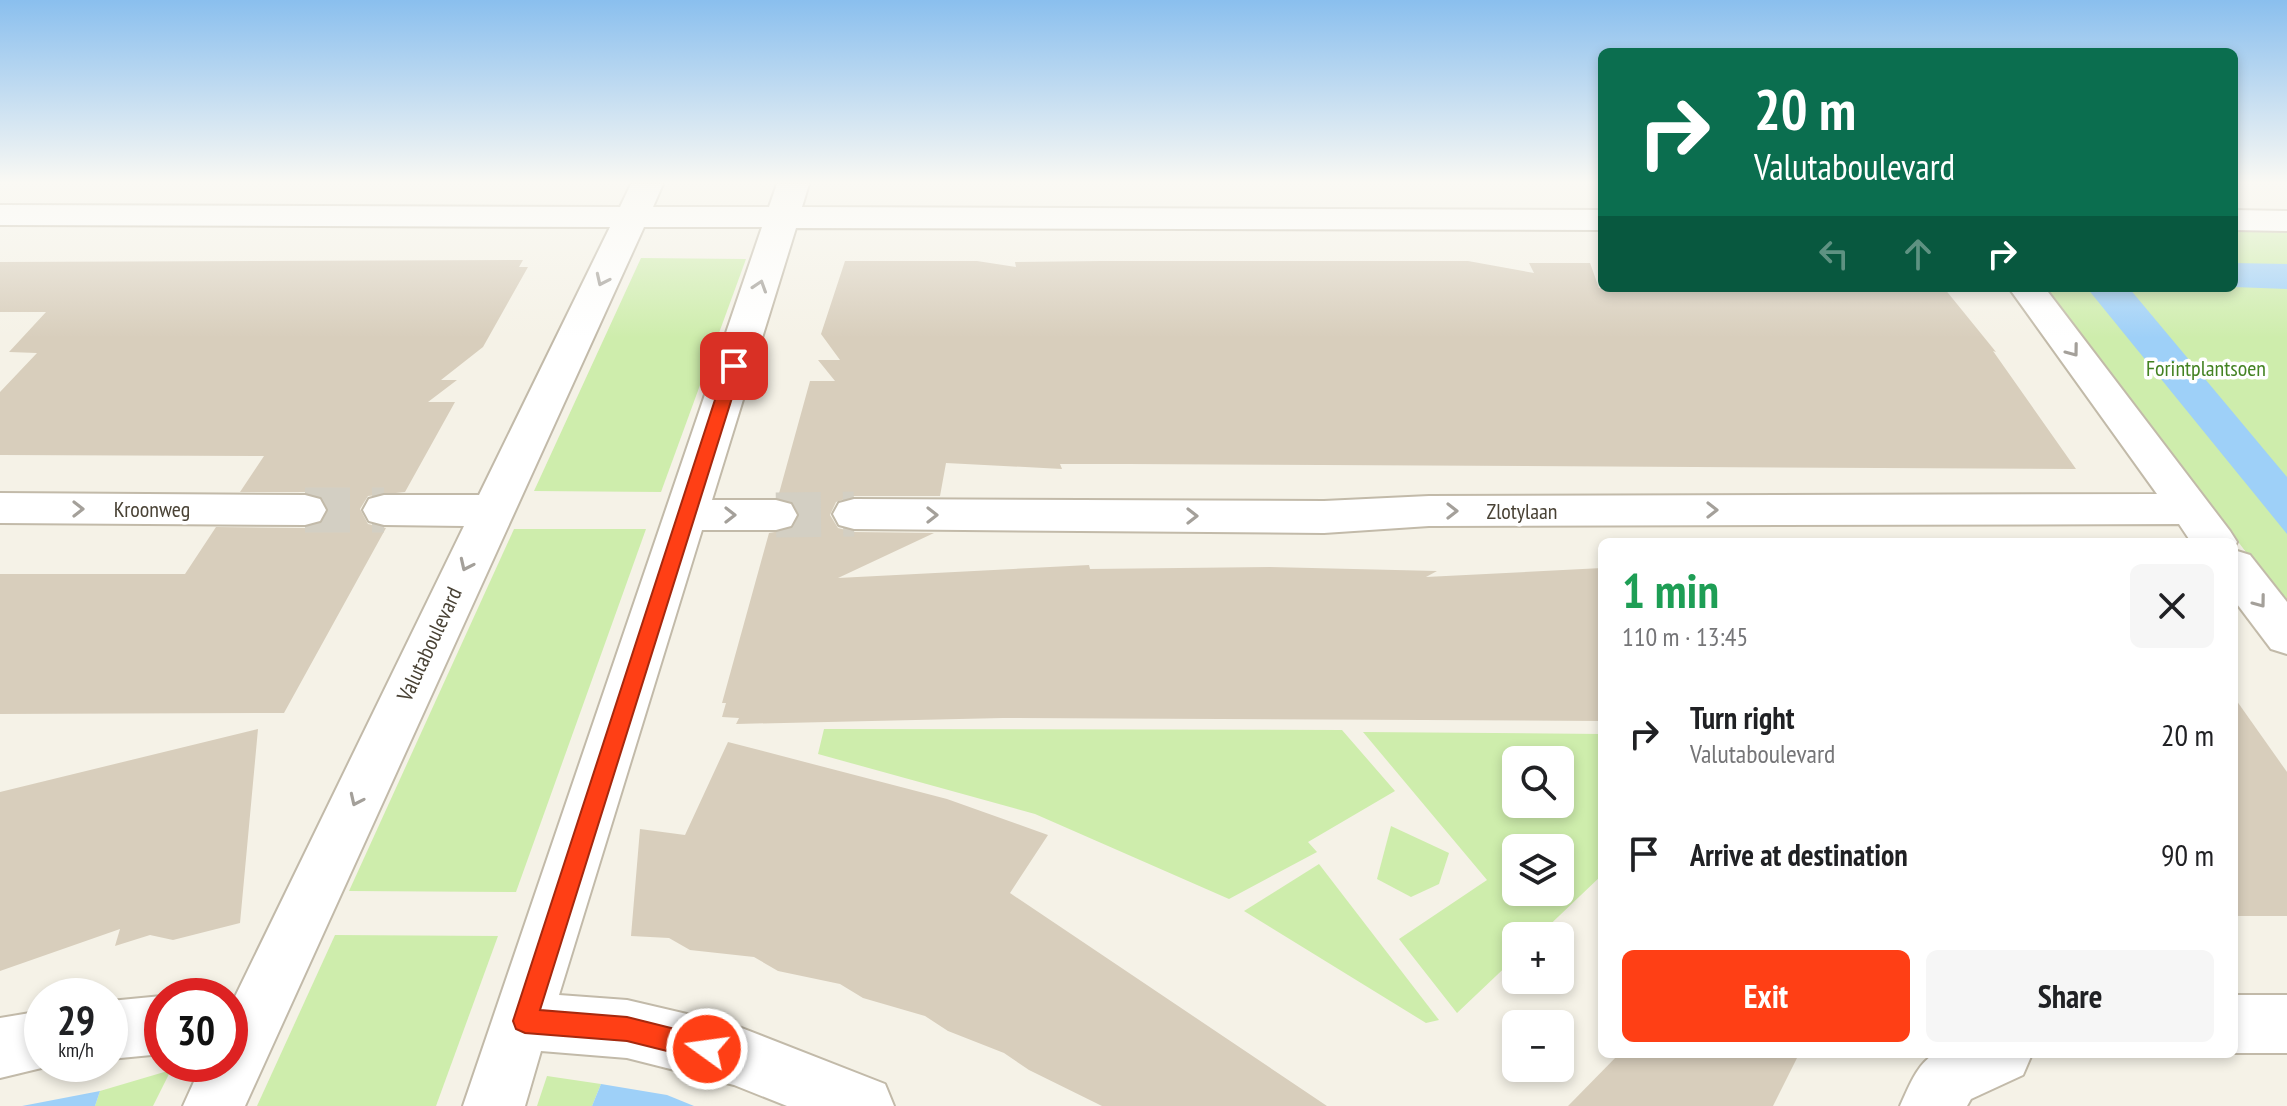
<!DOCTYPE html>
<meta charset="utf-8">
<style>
:root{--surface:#fff;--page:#f6f6f6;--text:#202124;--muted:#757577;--accent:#ff3f15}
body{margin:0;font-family:"PT Sans Narrow",sans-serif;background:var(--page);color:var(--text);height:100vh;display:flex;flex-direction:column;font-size:30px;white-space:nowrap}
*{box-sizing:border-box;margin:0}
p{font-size:26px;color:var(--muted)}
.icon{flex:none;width:44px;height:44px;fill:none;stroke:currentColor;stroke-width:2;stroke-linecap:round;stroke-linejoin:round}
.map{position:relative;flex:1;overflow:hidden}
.panel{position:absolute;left:1598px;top:538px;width:640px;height:520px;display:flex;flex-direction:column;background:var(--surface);border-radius:12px;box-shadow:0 4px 12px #0003}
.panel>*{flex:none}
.top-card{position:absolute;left:1598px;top:48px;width:640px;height:244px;border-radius:12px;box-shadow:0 4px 12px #0003;background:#0b6e4f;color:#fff;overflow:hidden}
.buttons{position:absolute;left:1502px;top:746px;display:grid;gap:16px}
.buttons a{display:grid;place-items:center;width:72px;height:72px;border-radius:12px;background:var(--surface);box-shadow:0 4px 12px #0003;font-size:40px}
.speed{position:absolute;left:24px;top:978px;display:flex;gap:16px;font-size:40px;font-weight:700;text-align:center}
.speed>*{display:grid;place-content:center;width:104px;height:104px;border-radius:50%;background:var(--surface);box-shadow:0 4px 12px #0003;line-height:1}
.speed small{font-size:20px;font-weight:400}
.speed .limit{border:12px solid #d22;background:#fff;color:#111}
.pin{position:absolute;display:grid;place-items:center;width:68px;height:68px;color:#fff;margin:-34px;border-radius:16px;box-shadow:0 4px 12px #0006}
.me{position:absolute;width:88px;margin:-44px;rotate:284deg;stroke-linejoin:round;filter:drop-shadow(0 0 6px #0008)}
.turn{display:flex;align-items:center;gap:28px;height:168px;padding:0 24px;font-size:36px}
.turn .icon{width:104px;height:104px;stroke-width:2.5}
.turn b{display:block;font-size:56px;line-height:68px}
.lanes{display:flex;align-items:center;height:76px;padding:0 24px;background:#0003;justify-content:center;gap:40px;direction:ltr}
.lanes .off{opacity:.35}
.round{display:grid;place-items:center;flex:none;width:84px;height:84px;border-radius:12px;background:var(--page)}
.summary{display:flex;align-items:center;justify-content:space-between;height:136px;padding:0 24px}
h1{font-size:48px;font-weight:700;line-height:60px;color:#1e9e55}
.primary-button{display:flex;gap:16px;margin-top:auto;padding:16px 24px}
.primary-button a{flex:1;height:92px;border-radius:12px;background:var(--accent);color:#fff;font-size:32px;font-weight:700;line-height:92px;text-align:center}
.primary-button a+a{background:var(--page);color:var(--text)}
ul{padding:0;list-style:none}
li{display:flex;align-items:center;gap:24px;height:120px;padding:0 24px}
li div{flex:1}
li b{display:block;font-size:30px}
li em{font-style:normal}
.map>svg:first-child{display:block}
.green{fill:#ceedac;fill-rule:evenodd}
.water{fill:#9ed0f8}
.building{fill:#d8cebc}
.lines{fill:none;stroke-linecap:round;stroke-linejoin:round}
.street-tunnel{stroke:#d3cfc3;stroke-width:45;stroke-dasharray:45 22;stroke-linecap:butt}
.street-casing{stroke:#c2baa9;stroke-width:4}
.street{fill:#fff;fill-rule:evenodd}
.oneway{stroke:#a4a09a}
.route{fill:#ff3f15;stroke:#a6290e;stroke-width:2}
.labels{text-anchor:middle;stroke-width:7;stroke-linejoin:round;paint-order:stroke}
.park-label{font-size:22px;fill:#438222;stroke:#fff}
.street-label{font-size:22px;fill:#494235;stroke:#fff}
</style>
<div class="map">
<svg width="2287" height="1106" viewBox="0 0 2287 1106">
<rect width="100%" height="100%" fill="#f5f2e7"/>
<g class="green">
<polygon points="2234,232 2287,232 2287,606 2045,288 2234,288"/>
<polygon points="641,258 746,259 661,492 534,491"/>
<polygon points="514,529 646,529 516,892 349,891"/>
<polygon points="824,729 1342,730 1395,791 1308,842 1317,852 1229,899 1035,814 818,754"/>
<path d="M 1363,732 L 1602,734 L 1602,875 L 1538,936 L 1516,936 L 1516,957 L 1457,1013 L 1399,939 L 1487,880 ZM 1516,760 L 1560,760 L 1560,804 L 1516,804 ZM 1516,848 L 1560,848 L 1560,892 L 1516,892 Z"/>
<polygon points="1391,826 1449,853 1439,884 1411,897 1377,879"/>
<polygon points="1319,864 1439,1020 1426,1023 1244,911"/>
<polygon points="335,935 498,936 436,1106 257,1106"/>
<polygon points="171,1070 153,1106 95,1106 100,1091"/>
<polygon points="547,1076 601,1084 592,1106 537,1106"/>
</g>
<g class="water">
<polygon points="2234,263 2287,264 2287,289 2234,287"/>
<polygon points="2087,288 2129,288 2287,477 2287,534"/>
<polygon points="601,1084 667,1095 694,1106 592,1106"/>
<polygon points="100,1091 95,1106 22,1106"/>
</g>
<g class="building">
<polygon points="523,260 519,267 528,267 483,347 441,380 457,380 428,402 455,402 405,492 368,496 360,509 368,524 386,528 284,713 0,714 0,574 185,574 216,527 306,528 321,524 329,511 323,498 306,492 240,492 264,456 0,455 0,392 37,353 9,352 46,312 0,312 0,262"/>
<polygon points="845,261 977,261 1016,267 1015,262 1102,261 1468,261 1534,273 1529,263 1590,263 1599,288 1944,288 1996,352 1993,351 2076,469 1128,464 1060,464 1062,469 946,463 940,496 854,496 836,502 830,515 838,528 854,532 934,533 838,578 1089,565 1090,569 1270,567 1437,571 1426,577 1602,568 1602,721 1003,718 736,724 739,718 722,717 726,703 722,703 769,533 792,529 800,516 794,503 778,497 810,381 835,381 818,360 840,360 821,334"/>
<polygon points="2234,697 2287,772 2287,916 2234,916"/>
<polygon points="258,729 240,923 173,940 150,935 115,946 120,929 0,971 0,792"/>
<polygon points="728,742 947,799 1048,835 1010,893 1327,1106 1102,1106 1029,1070 1004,1053 948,1031 925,1016 863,998 840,984 778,971 754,957 690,950 669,938 631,936 640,829 685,835"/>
<polygon points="1619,1054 1799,1054 1773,1106 1568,1106"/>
</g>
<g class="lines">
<g class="street-tunnel">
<polyline points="305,510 384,510"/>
<polyline points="776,515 854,514"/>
</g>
<g class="street-casing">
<g id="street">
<polygon points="631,184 663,184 653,207 769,207 777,184 809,184 802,207 1602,210 1602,230 796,228 712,500 776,500 791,504 797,515 791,526 776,530 702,530 559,995 627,1000 734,1025 885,1084 894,1106 787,1106 734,1085 627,1058 541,1051 525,1106 463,1106 762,227 644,227 245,1106 183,1106 202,1064 230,1064 230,1007 464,526 384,525 369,521 363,510 369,499 384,495 479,495 610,227 0,225 0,205 620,207"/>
<polygon points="2234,210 2287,211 2287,231 2234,230"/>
<polygon points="2009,288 2045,288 2230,531 2237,542 2234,547 2234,542 2191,542 2179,524 1429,526 1324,533 854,529 839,525 833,514 839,503 854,499 1324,501 1429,496 2157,494"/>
<polygon points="0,493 305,495 320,499 326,510 320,521 305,525 0,523"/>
<polygon points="2234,550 2250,555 2287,602 2287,654 2271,649 2234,600"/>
<rect x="2234" y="995" width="53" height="58"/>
<polygon points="162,996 162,1054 110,1059 110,1001"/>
<polygon points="42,1011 42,1064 58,1064 0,1078 0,1018"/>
<path d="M 1935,1054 L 2032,1054 L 2023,1075 L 1971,1099 L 1967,1106 L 1900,1106 C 1908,1089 1917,1063 1935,1054 Z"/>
</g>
</g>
<use href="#street" class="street"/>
</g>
<defs><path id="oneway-chevron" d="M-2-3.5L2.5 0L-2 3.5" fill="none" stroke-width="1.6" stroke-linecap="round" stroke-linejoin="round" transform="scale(2)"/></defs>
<g class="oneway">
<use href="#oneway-chevron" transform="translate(602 280) rotate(115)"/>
<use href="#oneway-chevron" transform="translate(760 286) rotate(-72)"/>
<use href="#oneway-chevron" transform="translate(2073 351) rotate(53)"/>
<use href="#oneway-chevron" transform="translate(78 509)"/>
<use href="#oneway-chevron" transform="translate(1712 510)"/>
<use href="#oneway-chevron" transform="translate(1452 511)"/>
<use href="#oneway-chevron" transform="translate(730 515)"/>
<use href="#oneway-chevron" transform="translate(932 515)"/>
<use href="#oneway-chevron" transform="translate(1192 516)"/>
<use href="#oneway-chevron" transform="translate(466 565) rotate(115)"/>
<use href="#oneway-chevron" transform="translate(2260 602) rotate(53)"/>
<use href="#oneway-chevron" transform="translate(356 800) rotate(115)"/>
</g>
<linearGradient id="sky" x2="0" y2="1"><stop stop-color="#8abfee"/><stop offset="0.54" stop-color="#faf9f4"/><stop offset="1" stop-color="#faf9f4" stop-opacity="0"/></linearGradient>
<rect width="2287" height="338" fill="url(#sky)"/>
<polygon class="route" points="734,361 742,366 540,1010 627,1017 707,1037 716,1040 720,1049 716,1057 707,1061 627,1041 525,1033 516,1029 513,1021 726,366"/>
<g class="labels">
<g class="park-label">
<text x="2206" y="376">Forintplantsoen</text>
</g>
<g class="street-label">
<text x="152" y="517">Kroonweg</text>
<text x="1522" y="519">Zlotylaan</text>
<text transform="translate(429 644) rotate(-65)" y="8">Valutaboulevard</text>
</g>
</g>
</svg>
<div class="buttons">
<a><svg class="icon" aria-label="search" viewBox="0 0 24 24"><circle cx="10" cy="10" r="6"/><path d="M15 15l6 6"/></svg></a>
<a><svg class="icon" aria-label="layers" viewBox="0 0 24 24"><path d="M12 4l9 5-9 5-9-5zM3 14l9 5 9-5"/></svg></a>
<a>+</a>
<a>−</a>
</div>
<div class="speed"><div>29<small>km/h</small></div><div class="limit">30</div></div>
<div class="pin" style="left:734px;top:366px;background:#d93025"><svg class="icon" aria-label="arrive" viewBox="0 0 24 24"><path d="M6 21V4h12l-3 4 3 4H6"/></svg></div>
<svg class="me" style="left:707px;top:1049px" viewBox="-20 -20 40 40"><circle r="17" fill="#ff3f15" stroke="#fff" stroke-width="3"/><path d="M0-11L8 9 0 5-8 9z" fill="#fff"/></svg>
<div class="top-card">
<div class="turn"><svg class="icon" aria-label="right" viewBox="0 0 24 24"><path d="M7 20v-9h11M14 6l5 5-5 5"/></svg><div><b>20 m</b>Valutaboulevard</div></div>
<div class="lanes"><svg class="icon off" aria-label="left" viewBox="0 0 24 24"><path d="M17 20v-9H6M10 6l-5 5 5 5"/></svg><svg class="icon off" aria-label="ahead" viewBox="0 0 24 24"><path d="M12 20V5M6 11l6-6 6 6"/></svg><svg class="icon" aria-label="right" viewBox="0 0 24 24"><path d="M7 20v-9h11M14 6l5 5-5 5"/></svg></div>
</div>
<section class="panel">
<div class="summary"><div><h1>1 min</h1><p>110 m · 13:45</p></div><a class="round"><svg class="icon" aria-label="close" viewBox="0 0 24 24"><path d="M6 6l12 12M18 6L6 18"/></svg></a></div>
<ul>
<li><svg class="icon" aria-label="right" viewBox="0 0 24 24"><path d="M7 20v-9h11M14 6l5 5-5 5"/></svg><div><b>Turn right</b><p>Valutaboulevard</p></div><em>20 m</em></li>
<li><svg class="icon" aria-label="arrive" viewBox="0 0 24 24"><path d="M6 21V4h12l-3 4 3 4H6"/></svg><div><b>Arrive at destination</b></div><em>90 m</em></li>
</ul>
<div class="primary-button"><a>Exit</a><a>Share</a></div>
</section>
</div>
